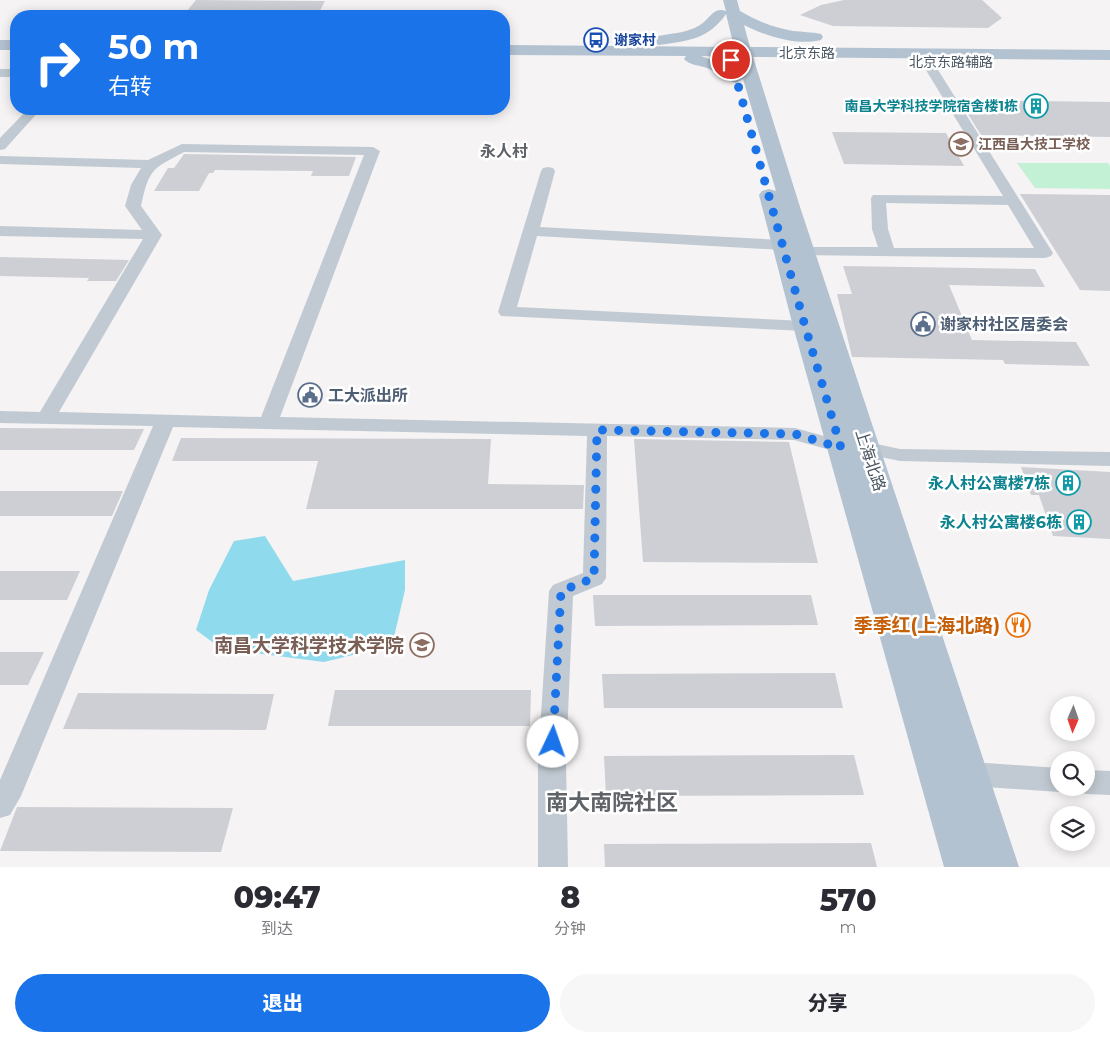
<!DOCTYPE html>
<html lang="zh">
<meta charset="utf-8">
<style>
:root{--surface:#fff;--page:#f7f7f7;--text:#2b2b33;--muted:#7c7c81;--accent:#1a73e8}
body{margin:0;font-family:Montserrat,"Noto Sans SC",sans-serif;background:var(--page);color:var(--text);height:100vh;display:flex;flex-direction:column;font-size:19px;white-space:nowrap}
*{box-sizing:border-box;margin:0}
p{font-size:16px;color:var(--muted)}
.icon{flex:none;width:28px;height:28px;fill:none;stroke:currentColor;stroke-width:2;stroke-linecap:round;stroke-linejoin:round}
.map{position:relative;height:867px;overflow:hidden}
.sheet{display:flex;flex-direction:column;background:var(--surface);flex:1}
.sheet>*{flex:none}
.top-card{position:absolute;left:10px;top:10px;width:500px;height:105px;border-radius:20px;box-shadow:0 2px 12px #0003;background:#1a73e8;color:#fff;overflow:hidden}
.needle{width:32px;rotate:182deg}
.tools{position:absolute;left:1050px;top:696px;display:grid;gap:10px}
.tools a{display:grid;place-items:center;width:45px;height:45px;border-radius:50%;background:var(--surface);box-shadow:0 2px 12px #0003;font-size:25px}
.pin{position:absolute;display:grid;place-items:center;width:42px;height:42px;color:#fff;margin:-21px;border:2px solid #fff;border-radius:50%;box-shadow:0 1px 5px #0007}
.me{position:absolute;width:55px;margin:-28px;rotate:3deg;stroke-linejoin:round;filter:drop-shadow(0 0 4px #0008)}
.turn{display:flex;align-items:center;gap:18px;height:105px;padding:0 15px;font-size:22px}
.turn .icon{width:65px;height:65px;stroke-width:2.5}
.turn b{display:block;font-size:35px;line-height:42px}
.eta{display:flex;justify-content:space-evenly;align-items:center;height:85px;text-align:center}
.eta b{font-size:30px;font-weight:800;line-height:35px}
.button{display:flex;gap:10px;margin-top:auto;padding:10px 15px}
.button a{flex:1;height:58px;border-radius:30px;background:var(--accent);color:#fff;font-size:20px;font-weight:800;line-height:58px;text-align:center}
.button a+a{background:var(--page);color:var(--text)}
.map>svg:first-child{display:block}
.green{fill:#c3f1d5}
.water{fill:#90daee}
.building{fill:#cdcfd5}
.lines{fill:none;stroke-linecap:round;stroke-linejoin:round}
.minor{fill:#c1cad2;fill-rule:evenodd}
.major{fill:#b3c2d1;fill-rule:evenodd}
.route{stroke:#1a73e8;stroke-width:9;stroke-dasharray:0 16.2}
.labels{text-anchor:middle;stroke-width:5;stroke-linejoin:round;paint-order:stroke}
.far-transit-label{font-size:14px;font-weight:bold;fill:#164399;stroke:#fff;text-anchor:start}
.far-street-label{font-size:14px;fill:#4a5661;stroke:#fff}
.far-culture-label{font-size:14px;font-weight:bold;fill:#0d838f;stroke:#fff;text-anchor:end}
.far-education-label{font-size:14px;font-weight:bold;fill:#785e54;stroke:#fff;text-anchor:start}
.far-quarter-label{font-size:16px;font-weight:bold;fill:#5f6368;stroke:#fff}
.service-label{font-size:16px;font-weight:bold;fill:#4e5e75;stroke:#fff;text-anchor:start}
.street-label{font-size:16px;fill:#4a5661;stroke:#fff}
.culture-label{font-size:16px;font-weight:bold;fill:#0d838f;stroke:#fff;text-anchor:end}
.near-food-label{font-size:19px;font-weight:bold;fill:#c56008;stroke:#fff;text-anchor:end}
.near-education-label{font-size:19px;font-weight:bold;fill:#785e54;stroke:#fff;text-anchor:end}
.near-quarter-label{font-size:22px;font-weight:bold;fill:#5f6368;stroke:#fff}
</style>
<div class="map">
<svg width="1110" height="867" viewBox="0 0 1110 867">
<rect width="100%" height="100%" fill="#f5f3f3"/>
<polygon class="green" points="1017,163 1108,163 1110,166 1110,189 1035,188"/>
<polygon class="water" points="265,536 293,581 405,560 405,590 394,637 365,652 324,662 222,649 196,630 209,590 234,541"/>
<g class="building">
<polygon points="196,0 325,1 317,16 183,16"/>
<polygon points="844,0 982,0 1002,18 988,28 833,26 800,15 821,5"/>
<polygon points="959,100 1110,102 1110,137 981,135"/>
<polygon points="832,132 946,133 964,166 844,164"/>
<polygon points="184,154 356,157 349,176 311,176 313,171 215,170 213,173 209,173 199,191 154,191 168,168 174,168"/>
<polygon points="1020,194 1110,195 1110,291 1080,290"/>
<polygon points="0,257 129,260 116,281 87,281 89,278 0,276"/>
<polygon points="843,266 1035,269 1045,287 949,285 972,340 1076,342 1090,366 1005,364 1003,360 852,357 837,294 852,294"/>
<polygon points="0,428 144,429 134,450 0,450"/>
<polygon points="181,438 491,439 488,484 584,485 583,509 306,509 318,461 172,461"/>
<polygon points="634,439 789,442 818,563 643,562"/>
<polygon points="1021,467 1110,472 1110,539 1053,536 1039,495 1031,495"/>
<polygon points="0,491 123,491 112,516 0,516"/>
<polygon points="0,571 80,571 67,600 0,600"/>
<polygon points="593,595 811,595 818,625 595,626"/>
<polygon points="0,652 44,652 28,685 0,685"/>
<polygon points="835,673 843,708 604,708 602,674"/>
<polygon points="335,690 531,690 530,726 328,726"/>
<polygon points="78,693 274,694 266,730 63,729"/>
<polygon points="854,755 864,795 606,796 604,756"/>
<polygon points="17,807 233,808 221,852 0,851"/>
<polygon points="871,843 877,867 605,867 604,844"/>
</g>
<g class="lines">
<g class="minor">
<path d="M 927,58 L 933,62 L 1053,253 L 1051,256 L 1045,258 L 799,255 L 797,252 L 799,249 L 805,247 L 878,247 L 872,229 L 871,198 L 873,195 L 1003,196 L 921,62 ZM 886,203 L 1008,205 L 1034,248 L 894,248 L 888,229 Z"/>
<rect x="0" y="69" width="16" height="8"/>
<polygon points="28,109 41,109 5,149 0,150 0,138"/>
<path d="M 182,144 L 373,147 L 380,151 L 280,417 L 795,428 L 842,441 L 867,442 L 900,449 L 1110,452 L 1110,466 L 900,461 L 867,454 L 841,453 L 794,440 L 607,436 L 606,578 L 602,584 L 573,596 L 566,761 L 568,867 L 538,867 L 538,761 L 549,591 L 553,585 L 583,573 L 587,436 L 173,427 L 21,796 L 10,815 L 0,818 L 0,780 L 153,426 L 0,423 L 0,411 L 40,412 L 143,239 L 0,236 L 0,226 L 142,230 L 125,206 L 131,185 L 141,168 L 0,164 L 0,156 L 148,160 ZM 184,152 L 364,155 L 261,417 L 59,412 L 162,235 L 141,206 C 149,169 152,169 184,152 Z"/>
<polygon points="548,167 553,168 555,171 540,227 782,240 788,242 790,245 788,248 782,250 537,236 517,307 805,321 811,322 814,326 811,330 805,331 501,316 498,312 541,171 543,168"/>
<polygon points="972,762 1059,768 1059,788 1069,788 1059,792 972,786 962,782 958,774 962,766"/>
<polygon points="1086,770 1110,771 1110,795 1086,794 1076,790 1075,788 1086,788"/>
</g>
<g class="major">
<path d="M 723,0 L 737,0 L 740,11 C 757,21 774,28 793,31 C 802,32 812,32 821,34 L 823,37 L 821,40 C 798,46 765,36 744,25 L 750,47 L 1110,50 L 1110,60 L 753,57 L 801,210 L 1019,867 L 944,867 L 793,326 L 759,195 L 762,191 L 769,189 L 776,191 L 743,79 L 736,83 C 725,80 717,72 707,68 C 699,65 689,65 684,59 L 686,56 L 504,55 L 504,45 L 734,47 L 726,14 C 709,39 688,41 659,45 L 654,43 L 651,40 L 654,37 C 669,33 686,34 700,25 C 710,19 713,6 726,11 ZM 701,56 L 737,57 L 743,76 L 721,63 Z"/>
<rect x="0" y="40" width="16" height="10"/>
</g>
</g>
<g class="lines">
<polyline class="route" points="553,742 561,591 594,578 597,430 795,434 841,448 805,326 731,60"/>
</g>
<defs>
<g id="bus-ring" transform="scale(1.25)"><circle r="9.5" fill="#fff" stroke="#1a4fb4" stroke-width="1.5"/><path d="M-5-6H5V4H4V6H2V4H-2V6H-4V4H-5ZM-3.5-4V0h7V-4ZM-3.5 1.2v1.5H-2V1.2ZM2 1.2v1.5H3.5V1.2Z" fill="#1a4fb4"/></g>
<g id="building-ring" transform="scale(1.25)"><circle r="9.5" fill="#fff" stroke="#0f9aa8" stroke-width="1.5"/><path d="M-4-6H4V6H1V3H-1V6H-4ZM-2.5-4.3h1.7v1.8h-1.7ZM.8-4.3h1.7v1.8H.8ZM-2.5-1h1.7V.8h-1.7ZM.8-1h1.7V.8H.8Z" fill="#0f9aa8"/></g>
<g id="school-ring" transform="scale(1.25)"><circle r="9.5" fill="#fff" stroke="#8d6e63" stroke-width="1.5"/><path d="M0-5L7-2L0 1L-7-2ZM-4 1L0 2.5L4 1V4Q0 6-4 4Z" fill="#8d6e63"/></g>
<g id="civic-ring" transform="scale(1.25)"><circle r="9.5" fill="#fff" stroke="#5c6f8a" stroke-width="1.5"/><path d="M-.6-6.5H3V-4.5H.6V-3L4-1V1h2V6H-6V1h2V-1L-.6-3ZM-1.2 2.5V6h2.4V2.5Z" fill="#5c6f8a"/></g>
<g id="restaurant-ring" transform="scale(1.25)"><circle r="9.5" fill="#fff" stroke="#e8710a" stroke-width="1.5"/><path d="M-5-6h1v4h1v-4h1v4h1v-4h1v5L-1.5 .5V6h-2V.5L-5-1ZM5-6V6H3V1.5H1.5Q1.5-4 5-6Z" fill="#e8710a"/></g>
<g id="university-ring" transform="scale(1.25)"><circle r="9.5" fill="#fff" stroke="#8d6e63" stroke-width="1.5"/><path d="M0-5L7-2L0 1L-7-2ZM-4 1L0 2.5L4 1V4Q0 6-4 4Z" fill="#8d6e63"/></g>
</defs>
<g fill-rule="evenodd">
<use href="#bus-ring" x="596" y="40"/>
<use href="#building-ring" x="1036" y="106"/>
<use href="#school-ring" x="961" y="144"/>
<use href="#civic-ring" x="923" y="324"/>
<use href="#civic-ring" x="310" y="395"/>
<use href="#building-ring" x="1068" y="483"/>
<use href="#building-ring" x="1079" y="522"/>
<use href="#restaurant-ring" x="1018" y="625"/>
<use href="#university-ring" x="422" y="645"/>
</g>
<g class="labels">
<g class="far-transit-label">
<text x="614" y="45">谢家村</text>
</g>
<g class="far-street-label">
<text x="807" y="58">北京东路</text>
<text x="951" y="67">北京东路辅路</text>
</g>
<g class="far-culture-label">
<text x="1018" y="111">南昌大学科技学院宿舍楼1栋</text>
</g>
<g class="far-education-label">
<text x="978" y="149">江西昌大技工学校</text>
</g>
<g class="far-quarter-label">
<text x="504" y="157">永人村</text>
</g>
<g class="service-label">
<text x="940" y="330">谢家村社区居委会</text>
<text x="328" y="401">工大派出所</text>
</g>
<g class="street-label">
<text transform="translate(871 460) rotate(72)" y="6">上海北路</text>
</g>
<g class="culture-label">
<text x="1050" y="489">永人村公寓楼7栋</text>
<text x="1062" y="528">永人村公寓楼6栋</text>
</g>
<g class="near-food-label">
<text x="1000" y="632">季季红(上海北路)</text>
</g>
<g class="near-education-label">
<text x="404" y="652">南昌大学科学技术学院</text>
</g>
<g class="near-quarter-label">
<text x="612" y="810">南大南院社区</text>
</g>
</g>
</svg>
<div class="tools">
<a><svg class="needle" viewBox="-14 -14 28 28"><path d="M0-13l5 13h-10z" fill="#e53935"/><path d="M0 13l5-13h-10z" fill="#7c7c81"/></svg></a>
<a><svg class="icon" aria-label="search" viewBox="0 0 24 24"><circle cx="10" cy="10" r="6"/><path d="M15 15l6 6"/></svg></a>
<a><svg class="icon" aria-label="layers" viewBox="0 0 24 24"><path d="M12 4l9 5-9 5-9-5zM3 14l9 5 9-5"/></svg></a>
</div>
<div class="pin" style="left:731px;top:60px;background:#d93025"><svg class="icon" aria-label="arrive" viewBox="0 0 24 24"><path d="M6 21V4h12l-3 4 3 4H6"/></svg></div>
<svg class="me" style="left:553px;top:742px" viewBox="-20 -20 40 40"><circle r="19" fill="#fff"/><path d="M0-13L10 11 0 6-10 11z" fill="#1a73e8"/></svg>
<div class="top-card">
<div class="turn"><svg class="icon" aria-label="right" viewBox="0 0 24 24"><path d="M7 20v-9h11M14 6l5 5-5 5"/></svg><div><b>50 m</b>右转</div></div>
</div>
</div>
<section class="sheet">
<div class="eta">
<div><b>09:47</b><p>到达</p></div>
<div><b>8</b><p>分钟</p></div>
<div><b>570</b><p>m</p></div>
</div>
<div class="button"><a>退出</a><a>分享</a></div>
</section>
